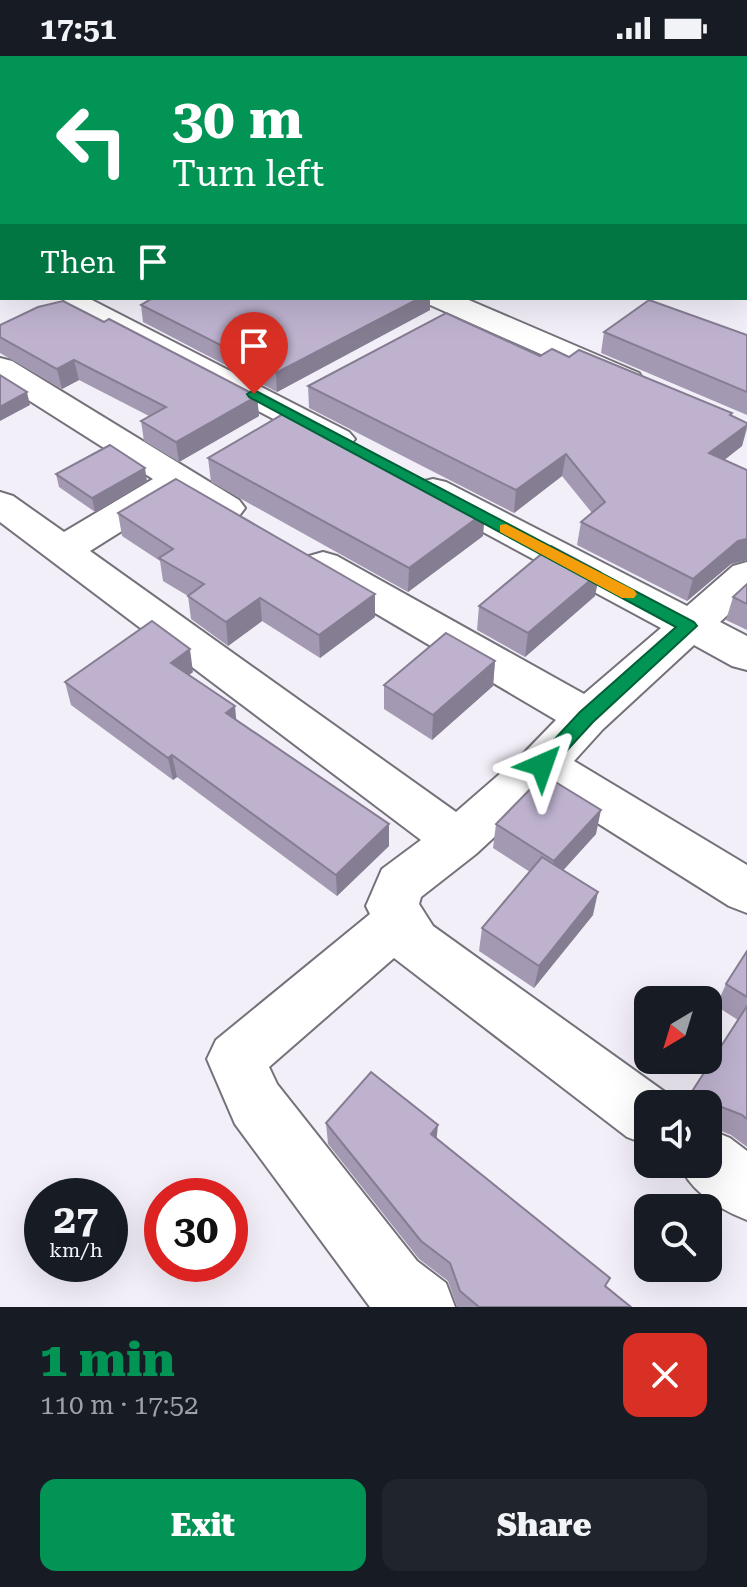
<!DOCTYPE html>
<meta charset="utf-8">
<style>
:root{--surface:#171b24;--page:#20242c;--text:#f1f3f6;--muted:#9ea1a6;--accent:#029454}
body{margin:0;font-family:"Roboto Serif",serif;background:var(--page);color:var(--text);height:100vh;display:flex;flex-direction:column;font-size:30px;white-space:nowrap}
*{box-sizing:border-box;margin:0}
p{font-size:26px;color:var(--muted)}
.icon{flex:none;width:44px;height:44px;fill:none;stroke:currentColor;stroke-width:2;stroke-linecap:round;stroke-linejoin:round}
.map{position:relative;height:1251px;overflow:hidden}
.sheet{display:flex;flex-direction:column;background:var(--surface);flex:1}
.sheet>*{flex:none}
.hud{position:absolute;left:0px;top:0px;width:748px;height:244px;box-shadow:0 8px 32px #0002;background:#029454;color:#fff;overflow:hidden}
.needle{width:52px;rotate:218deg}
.fabs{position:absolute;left:634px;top:930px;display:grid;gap:16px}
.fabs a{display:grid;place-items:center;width:88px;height:88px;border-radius:16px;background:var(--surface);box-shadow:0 8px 32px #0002;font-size:40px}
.speed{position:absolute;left:24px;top:1122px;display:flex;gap:16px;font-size:40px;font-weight:700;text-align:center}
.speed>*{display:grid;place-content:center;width:104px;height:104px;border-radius:50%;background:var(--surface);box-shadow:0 8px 32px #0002;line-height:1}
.speed small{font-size:20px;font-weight:400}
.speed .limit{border:12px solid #d22;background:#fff;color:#111}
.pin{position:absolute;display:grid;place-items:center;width:68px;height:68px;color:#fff;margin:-82px -34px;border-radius:50% 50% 50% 0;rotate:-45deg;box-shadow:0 0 8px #0007}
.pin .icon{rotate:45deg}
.me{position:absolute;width:88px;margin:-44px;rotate:43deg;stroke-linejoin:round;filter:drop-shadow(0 0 6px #0008)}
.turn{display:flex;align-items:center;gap:28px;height:168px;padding:0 40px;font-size:36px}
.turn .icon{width:104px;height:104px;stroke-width:2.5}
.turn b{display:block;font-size:56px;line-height:68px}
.then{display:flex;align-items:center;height:76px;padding:0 40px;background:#0003;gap:16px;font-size:30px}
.round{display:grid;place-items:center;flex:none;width:84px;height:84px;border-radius:16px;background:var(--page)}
.overview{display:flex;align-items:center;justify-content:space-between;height:136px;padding:0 40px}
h1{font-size:48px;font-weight:800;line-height:60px;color:var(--accent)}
.action{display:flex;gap:16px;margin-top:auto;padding:16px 40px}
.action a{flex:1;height:92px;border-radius:16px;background:var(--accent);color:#fff;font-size:32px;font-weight:800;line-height:92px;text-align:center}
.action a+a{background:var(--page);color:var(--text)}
.status{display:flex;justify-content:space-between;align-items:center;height:56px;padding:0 40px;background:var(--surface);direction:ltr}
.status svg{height:22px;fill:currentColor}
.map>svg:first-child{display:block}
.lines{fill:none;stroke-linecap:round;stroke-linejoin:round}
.minor-casing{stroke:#75717a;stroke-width:4}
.minor{fill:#fff;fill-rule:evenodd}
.wall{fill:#a399b2}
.shaded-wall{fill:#857d91}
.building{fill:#beb2cf;stroke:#857d91;stroke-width:2}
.route{fill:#029454;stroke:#016037;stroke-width:2}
.slow{fill:#f59e0b}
</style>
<div class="status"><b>17:51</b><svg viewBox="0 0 49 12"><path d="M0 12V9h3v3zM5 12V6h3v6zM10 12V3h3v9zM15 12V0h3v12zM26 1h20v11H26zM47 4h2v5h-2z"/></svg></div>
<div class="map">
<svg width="747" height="1251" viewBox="0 0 747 1251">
<rect width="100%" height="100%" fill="#f3eff9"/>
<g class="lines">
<g class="minor-casing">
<g id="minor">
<polygon points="384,0 406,0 382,2"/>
<polygon points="747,155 747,172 746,172 746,155"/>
<polygon points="66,242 88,242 349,376 355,383 349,390 337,394 325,390 66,254 62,248"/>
<polygon points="424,242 464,242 639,317 643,324 639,331 627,334 615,331 428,248"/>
<path d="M 0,302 L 12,305 L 239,444 L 245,452 L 239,460 C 215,466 199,452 179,439 L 90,495 L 456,756 L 525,696 L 556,664 L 309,518 L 303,509 L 309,500 L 323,496 L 337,500 L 584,638 L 661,572 L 420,442 L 414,434 L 420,426 L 433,423 L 446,426 L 687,550 L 733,510 L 747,506 L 747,541 L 720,566 L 747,580 L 747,614 L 732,610 L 694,589 L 603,673 L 574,705 L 747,809 L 747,857 L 729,850 L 545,734 L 476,798 L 421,841 L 419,848 L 433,870 L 669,1039 L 673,1048 L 648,1048 L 648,1089 L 627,1081 L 394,902 L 269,1011 L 277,1028 L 417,1205 L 446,1227 L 455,1251 L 370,1251 L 235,1068 L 207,1003 L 216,984 L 370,858 L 366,850 L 382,813 L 421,784 L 0,466 L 0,436 L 13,440 L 64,476 L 153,423 L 0,326 Z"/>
<path d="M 708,1073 L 730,1082 L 747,1095 L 747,1164 C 719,1153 691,1136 679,1108 L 708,1108 Z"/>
</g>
</g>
<use href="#minor" class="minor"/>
</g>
<g class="wall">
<polygon points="153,242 430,242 430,254 277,336 143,266 141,249"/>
<polygon points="0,269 257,340 259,360 179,406 144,385 141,365 149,360 79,324 62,333 0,297"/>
<polygon points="604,276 747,279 747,359 601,297"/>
<polygon points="540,300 569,301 732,360 747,367 747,373 742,390 724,404 747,414 747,504 731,508 687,545 577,489 581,466 592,457 562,420 514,457 309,352 308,330"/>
<polygon points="208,402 483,480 408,536 211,426"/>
<polygon points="56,418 147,425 95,456 59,431"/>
<polygon points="118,457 375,561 320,602 262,565 228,590 191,563 188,540 163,525 160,505 122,480"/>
<polygon points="747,528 747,574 726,564 733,541"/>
<polygon points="595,540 525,601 477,574 479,550"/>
<polygon points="495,605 493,630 432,684 384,653 384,629"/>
<polygon points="193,616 189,619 236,664 389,790 337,840 177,721 173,724 71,649 65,626"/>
<polygon points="496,768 596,778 563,814 593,859 534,932 479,895 482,872 530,816 493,792"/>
<polygon points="747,895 747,1091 731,1079 709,1070 708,1071 708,1048 686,1048 691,1037 738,964 716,950 726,928"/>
<polygon points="326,1067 436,1083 631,1251 457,1251 448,1225 419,1203 328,1088"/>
</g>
<g class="shaded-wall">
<polygon points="420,242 430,242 430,254 277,336 276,317"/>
<polygon points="74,304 79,324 62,333 57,313"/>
<polygon points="27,336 30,349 0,365 0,351"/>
<polygon points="257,340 259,360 179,406 176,386"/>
<polygon points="747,369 742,390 704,420 709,397"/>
<polygon points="566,398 562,420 514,457 516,434"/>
<polygon points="145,412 147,425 95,456 92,442"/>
<polygon points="485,456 483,480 408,536 409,512"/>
<polygon points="747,483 747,504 731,508 687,545 693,523 738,485"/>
<polygon points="600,516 595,540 525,601 528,577"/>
<polygon points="375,538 375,561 320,602 319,579"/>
<polygon points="260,542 262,565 228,590 226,566"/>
<polygon points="190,593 193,616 175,629 171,607"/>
<polygon points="495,605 493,630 432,684 433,659"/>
<polygon points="235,650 237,672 226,657"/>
<polygon points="172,699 177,721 173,724 168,702"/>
<polygon points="601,754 596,778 550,829 554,805"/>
<polygon points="389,768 389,790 337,840 336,819"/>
<polygon points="598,836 593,859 534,932 539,910"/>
<polygon points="719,1050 709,1070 708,1071 708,1068 715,1054"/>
<polygon points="438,1069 436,1089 431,1078"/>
</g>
<g class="building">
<polygon points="153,242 420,242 276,317 141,249"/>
<polygon points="649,244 747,279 747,336 604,276"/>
<polygon points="63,245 104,266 109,263 257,340 176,386 141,365 166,351 74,304 57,313 0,281 0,269 38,251"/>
<polygon points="446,257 540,300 552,293 569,301 579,294 732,357 730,359 747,367 747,369 709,397 747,414 747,483 738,485 693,523 581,466 605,446 566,398 516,434 308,330"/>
<polygon points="0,319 27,336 0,351"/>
<polygon points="290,354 485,456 409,512 208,402"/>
<polygon points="110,389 145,412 92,442 56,418"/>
<polygon points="176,423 375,538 319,579 260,542 226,566 188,540 204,528 159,502 173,493 118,457"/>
<polygon points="551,490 600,516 528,577 479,550"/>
<polygon points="747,528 747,548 733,541"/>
<polygon points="152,565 190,593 171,607 235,650 226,657 389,768 336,819 172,699 168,702 65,626"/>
<polygon points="446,577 495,605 433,659 384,629"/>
<polygon points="544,719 601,754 554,805 496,768"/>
<polygon points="542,801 598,836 539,910 482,872"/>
<polygon points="747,895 747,941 726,928"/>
<polygon points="747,950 747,1063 742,1059 719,1050 715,1054 691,1037"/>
<polygon points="371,1016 438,1069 431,1078 610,1222 605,1230 631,1251 479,1251 460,1235 450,1207 421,1185 326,1067"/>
</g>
<polygon class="route" points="254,334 694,566 697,570 593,666 548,715 535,715 532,709 535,704 580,656 676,571 249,341 247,338"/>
<polygon class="slow" points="506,468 634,534 637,538 634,542 622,542 500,476 500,469"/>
</svg>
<div class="fabs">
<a><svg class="needle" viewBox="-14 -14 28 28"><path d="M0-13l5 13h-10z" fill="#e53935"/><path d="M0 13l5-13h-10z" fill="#9ea1a6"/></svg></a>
<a><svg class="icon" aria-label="sound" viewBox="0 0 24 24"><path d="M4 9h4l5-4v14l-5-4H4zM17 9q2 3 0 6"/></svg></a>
<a><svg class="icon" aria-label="search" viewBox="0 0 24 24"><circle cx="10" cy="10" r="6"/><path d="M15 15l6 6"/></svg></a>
</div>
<div class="speed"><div>27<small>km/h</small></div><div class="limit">30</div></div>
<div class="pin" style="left:254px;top:338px;background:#d93025"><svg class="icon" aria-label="arrive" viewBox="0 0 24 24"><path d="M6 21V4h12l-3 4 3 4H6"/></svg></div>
<svg class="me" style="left:542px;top:709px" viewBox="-20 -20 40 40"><path d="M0-17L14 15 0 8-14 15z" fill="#029454" stroke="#fff" stroke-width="4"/></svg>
<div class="hud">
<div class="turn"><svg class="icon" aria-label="left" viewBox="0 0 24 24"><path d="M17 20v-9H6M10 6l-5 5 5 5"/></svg><div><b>30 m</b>Turn left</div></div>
<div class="then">Then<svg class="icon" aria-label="arrive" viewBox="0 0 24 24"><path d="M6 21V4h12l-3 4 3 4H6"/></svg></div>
</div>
</div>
<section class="sheet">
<div class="overview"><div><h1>1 min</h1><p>110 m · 17:52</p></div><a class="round" style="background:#d93025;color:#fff"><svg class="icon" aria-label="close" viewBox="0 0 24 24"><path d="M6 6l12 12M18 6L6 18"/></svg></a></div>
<div class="action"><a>Exit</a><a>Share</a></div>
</section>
